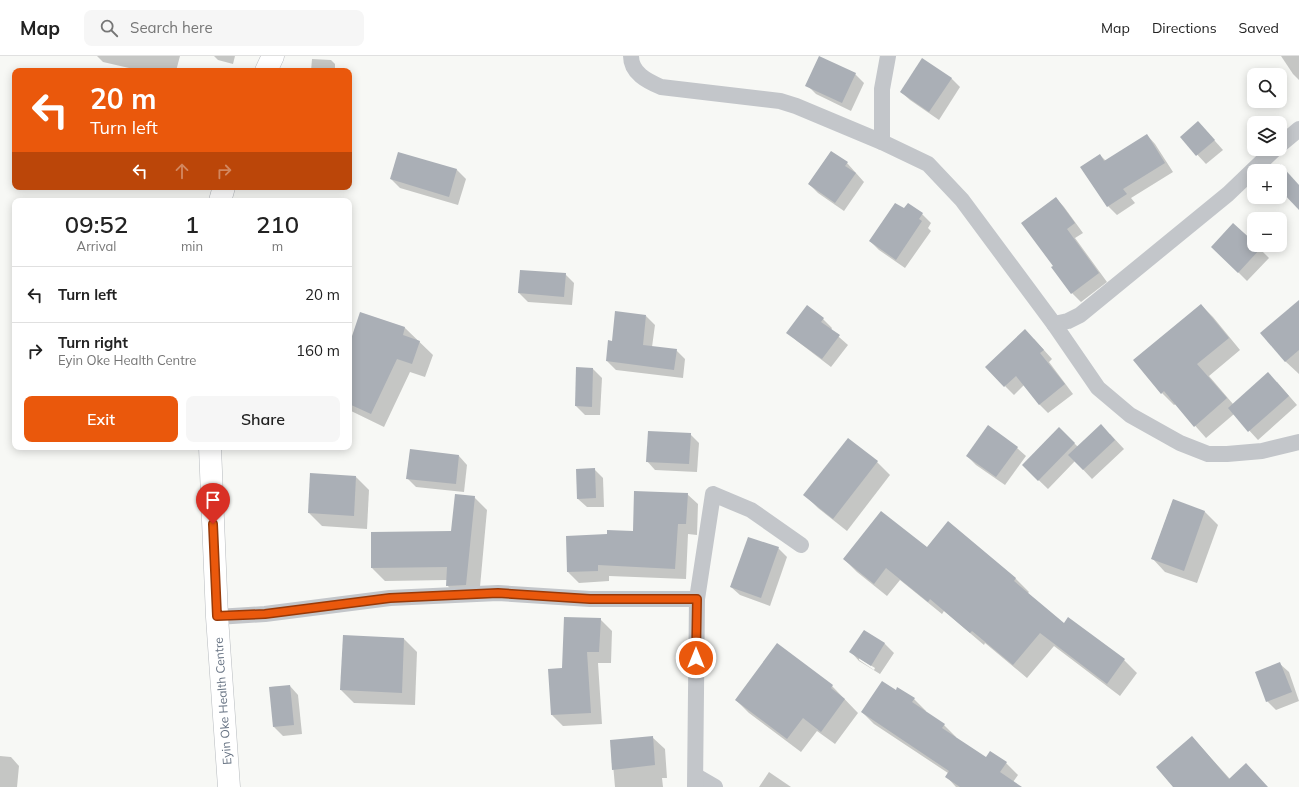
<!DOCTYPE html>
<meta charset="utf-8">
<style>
:root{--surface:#fff;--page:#f6f6f6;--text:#222;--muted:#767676;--line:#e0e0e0;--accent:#ea580c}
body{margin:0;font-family:Mulish,sans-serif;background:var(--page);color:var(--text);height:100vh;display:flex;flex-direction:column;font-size:15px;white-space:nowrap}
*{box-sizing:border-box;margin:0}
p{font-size:13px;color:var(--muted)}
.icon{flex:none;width:22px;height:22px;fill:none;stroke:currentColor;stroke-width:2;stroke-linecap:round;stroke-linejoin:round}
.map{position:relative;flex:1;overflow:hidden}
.drawer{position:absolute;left:12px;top:142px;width:340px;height:252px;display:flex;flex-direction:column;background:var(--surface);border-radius:8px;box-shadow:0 2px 10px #0003}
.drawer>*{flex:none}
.banner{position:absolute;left:12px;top:12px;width:340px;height:122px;border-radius:8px;box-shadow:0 2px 10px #0003;background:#ea580c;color:#fff;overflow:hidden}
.controls{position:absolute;left:1247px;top:12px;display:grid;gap:8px}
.controls a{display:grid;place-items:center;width:40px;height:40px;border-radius:8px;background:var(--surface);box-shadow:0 2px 10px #0003;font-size:20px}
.pin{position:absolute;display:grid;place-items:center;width:34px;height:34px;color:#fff;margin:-41px -17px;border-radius:50% 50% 50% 0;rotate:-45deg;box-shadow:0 0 4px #0007}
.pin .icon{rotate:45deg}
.me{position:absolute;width:44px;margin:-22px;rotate:0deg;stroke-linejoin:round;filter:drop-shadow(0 0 3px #0008)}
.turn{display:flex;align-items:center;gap:14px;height:84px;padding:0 12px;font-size:18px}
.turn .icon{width:52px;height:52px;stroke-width:2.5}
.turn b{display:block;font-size:28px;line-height:34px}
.lanes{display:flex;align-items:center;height:38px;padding:0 12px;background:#0003;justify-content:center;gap:20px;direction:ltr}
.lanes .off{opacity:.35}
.eta{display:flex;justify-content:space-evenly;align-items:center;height:68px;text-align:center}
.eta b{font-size:24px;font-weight:600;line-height:28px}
.cta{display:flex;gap:8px;margin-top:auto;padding:8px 12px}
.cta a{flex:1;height:46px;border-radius:8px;background:var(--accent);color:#fff;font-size:16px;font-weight:600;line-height:46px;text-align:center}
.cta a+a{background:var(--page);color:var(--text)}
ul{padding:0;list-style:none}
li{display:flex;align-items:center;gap:12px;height:56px;padding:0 12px;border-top:1px solid var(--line)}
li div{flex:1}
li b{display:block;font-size:15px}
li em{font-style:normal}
header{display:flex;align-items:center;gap:24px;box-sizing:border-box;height:56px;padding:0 20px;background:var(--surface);border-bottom:1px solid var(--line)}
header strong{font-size:19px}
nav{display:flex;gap:22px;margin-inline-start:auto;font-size:14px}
.search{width:280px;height:36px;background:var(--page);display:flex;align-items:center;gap:10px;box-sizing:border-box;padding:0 14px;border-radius:8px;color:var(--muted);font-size:15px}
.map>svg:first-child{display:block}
.shadow{fill:#0003;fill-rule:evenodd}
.building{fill:#aaafb6}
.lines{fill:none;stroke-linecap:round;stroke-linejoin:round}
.primary-casing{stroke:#b6babe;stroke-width:23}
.minor{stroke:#c3c6ca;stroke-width:16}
.primary{stroke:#fff;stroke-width:22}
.route-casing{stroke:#983908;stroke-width:10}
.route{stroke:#ea580c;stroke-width:7}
.labels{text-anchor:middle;stroke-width:4;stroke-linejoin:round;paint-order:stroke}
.street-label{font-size:12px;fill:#687484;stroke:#fff}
</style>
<header>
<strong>Map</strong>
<div class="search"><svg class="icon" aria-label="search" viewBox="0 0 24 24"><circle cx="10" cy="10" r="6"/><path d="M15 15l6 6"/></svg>Search here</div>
<nav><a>Map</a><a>Directions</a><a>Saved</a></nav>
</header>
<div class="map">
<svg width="1299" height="731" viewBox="0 0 1299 731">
<rect width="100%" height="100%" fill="#f7f8f5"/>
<g class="shadow">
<polygon points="97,0 180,0 176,15 142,15 103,6"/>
<polygon points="214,0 235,0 233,8 218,4"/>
<polygon points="1281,0 1299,0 1299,24 1293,18"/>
<polygon points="312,3 331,4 335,8 335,15 311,15"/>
<polygon points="855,18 864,27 851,55 816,38 807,29"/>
<polygon points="951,22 960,31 939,64 910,44 901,36"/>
<polygon points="1198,66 1223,94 1206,108 1181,81"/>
<polygon points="1147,79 1155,88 1173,116 1131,142 1135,147 1117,159 1108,150 1100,99 1106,105"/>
<polygon points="831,96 847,107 864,126 844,155 818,137 809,128"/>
<polygon points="399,97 457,114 466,123 458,149 400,132 391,123"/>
<polygon points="1056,142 1064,151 1083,177 1075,182 1107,226 1081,246 1072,237 1055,210"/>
<polygon points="904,154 922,158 931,167 928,172 931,175 905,212 879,194 870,185"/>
<polygon points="1254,187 1254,189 1256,189 1269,202 1247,225 1221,199"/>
<polygon points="521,215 565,218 574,227 572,249 528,246 519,237"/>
<polygon points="1299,245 1299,318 1285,305"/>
<polygon points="1201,249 1213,261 1240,294 1209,320 1233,348 1277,326 1297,349 1258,384 1234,358 1206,382 1176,348 1174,349 1162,337"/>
<polygon points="807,251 823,263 832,272 831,274 848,289 831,311 797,285 788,276"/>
<polygon points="360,258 405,272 433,299 425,321 410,316 384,371 349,354 349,292"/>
<polygon points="646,260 655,269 652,291 676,294 685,303 683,322 616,314 607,305 609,286 613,286"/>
<polygon points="1034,283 1052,303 1049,306 1073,338 1048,357 1040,349 1024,329 1014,339 1005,330"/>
<polygon points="593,313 602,322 600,359 585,359 576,350"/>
<polygon points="1059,372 1078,391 1110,378 1124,393 1092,423 1075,405 1048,433 1023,409"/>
<polygon points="690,378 699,387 697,416 655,414 647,405"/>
<polygon points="848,383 877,406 890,419 847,475 818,452 805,439"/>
<polygon points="1017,392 1026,400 1005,429 976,409 967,400"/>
<polygon points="459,400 467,409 464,436 416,431 407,422"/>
<polygon points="594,413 603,422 604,451 587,451 578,443"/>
<polygon points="356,421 369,434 367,473 322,470 309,457"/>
<polygon points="687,438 698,448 697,479 688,478 686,523 609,520 609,525 579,527 568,516 608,479 634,476"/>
<polygon points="474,441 487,454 479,542 460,543 447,529 447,524 385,525 372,512 452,476"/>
<polygon points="1173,444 1205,456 1218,469 1197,527 1165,516 1152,502"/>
<polygon points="948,466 1016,523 1029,536 1027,538 1064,568 1124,604 1137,617 1120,640 1054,590 1027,622 985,587 984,589 944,555 942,558 900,524 887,540 857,516 844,503 927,492"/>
<polygon points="778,492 787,501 770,550 740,539 731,531"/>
<polygon points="600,563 612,575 611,607 598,607 602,668 563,670 552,659 563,613"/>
<path d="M 864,575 L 885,588 L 894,597 L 880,618 L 859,605 L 851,596 ZM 859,602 L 875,612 L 874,614 L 859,604 Z"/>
<polygon points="404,583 417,596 415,649 354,647 341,634"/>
<polygon points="777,589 832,630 858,657 835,688 817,675 801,696 749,657 736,644"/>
<polygon points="1280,608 1289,616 1299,645 1276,654 1267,645"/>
<polygon points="290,630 298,639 302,678 283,680 274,671 271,631"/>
<polygon points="898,632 914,643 926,655 925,656 944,669 956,681 955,682 986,702 1006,707 1018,719 1013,726 1020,731 956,731 946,720 948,717 874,668 862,656 896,635"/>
<polygon points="652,681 665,693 667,722 662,722 663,731 615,731 611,685"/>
<polygon points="1192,681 1230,723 1267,731 1174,731"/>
<polygon points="0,700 11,701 19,710 17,731 0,731"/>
<polygon points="769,716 791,731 759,731"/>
</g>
<g class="building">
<polygon points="819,0 856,17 842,47 805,30"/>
<polygon points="922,2 952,22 929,56 900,36"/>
<polygon points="1198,65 1215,84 1196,100 1180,81"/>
<polygon points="1147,78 1165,107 1123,133 1127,138 1107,151 1080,111 1100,98 1104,105"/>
<polygon points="831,95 848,106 845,110 856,117 835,147 808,128"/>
<polygon points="398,96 457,113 449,141 390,123"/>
<polygon points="1280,108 1299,129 1299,154 1280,134"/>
<polygon points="1056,141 1075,167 1067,173 1099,217 1071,238 1051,211 1053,210 1021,167"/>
<polygon points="895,147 904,152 908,147 923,157 919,163 922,165 896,204 869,185"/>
<polygon points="1233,167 1254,186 1254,189 1257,189 1261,192 1238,217 1211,191"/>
<polygon points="520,214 566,217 564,241 518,237"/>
<polygon points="1299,244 1299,294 1285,306 1260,277"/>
<polygon points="1201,248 1229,282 1197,308 1227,342 1194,371 1164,335 1161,338 1133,304"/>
<polygon points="807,249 824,262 821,266 840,279 822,303 786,277"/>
<polygon points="615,255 646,259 643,289 677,293 674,314 606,305 608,284 612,285"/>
<polygon points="360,256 405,271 403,279 420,285 412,308 397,303 371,358 349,348 349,289"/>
<polygon points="1025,273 1044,294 1040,297 1065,328 1039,349 1016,320 1004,331 985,311"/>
<polygon points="576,311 593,312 592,351 575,350"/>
<polygon points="1268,316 1289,340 1248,376 1228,352"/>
<polygon points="1101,368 1115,384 1083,414 1068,399"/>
<polygon points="988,369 1018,391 996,421 966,400"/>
<polygon points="1059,371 1075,387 1038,425 1022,409"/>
<polygon points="648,375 691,377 689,408 646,406"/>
<polygon points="848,382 878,405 833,463 803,439"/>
<polygon points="410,393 459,399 456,428 406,423"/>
<polygon points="595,412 596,442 577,443 576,413"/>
<polygon points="310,417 356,420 354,460 308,457"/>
<polygon points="634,435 688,437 686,468 678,468 675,513 598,509 598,515 567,516 566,480 607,478 607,474 633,475"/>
<polygon points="455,438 475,440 466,529 446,530 447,511 371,512 371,476 451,475"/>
<polygon points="1173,443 1205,455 1184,515 1151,503"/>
<polygon points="881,455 927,491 948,465 1016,522 1014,525 1064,567 1068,561 1125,603 1107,628 1040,577 1013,609 972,575 970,577 930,543 928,546 886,512 874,528 843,503"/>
<polygon points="748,481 779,491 761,542 730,531"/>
<polygon points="564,561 601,562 599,596 587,596 591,657 551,659 548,613 562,612"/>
<polygon points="864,574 885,587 871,610 849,596"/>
<polygon points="343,579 404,582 402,637 340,634"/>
<polygon points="777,587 833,629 831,632 845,643 821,676 803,662 787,683 735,644"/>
<polygon points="1280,606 1292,636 1266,646 1255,616"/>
<polygon points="882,625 896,634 897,631 915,642 912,646 945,668 942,672 986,701 990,695 1007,706 1000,716 1022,731 960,731 945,721 949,715 861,656"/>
<polygon points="290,629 294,669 273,671 269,631"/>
<polygon points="653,680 655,709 612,714 610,684"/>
<polygon points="1192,680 1229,723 1246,707 1268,731 1173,731 1156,711"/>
</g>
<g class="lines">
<g class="primary-casing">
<g id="primary">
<polyline points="266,15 273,0"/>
<polyline points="220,145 224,131"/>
<polyline points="210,391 217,561 229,731"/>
</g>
</g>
<g class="minor">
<path d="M 631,0 C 631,17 647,25 661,31 L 780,45 L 796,50 L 882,86 L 928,108 L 962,144 L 1054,268 L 1068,265 L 1080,259 L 1228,138 L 1275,93"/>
<polyline points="882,86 882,33 888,0"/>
<polyline points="1280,89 1299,73"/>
<polyline points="1054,268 1098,332 1130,359 1180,387 1208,398 1227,398 1262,395 1299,386"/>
<polyline points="217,561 265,558 390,542 498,537 590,543 697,543"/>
<polyline points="696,720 715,731"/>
<polyline points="695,731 697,543 713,438 751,454 801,489"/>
</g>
<use href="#primary" class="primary"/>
</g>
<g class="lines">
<g class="route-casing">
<polyline id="route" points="213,468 217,560 265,558 390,542 498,537 590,543 697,543 696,602"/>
</g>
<use href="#route" class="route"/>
</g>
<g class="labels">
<g class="street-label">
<text transform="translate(223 645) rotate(-94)" y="4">Eyin Oke Health Centre</text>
</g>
</g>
</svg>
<div class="controls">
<a><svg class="icon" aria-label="search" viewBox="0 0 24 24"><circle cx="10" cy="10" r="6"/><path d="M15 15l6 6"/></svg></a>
<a><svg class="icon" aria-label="layers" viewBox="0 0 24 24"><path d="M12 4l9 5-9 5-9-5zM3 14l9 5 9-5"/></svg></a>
<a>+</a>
<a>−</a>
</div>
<div class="pin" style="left:213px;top:468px;background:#d93025"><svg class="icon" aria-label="arrive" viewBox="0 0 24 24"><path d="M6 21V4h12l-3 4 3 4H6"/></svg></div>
<svg class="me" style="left:696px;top:602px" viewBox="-20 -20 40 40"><circle r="17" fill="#ea580c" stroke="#fff" stroke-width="3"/><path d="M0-11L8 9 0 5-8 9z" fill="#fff"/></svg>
<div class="banner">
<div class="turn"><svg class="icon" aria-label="left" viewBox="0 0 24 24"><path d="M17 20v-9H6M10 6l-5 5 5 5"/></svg><div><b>20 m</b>Turn left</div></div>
<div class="lanes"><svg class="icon" aria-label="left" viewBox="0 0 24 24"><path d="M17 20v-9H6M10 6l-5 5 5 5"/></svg><svg class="icon off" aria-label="ahead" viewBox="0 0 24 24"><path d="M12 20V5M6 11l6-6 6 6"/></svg><svg class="icon off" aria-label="right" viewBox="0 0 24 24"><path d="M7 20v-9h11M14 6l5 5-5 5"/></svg></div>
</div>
<section class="drawer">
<div class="eta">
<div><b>09:52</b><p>Arrival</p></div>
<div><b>1</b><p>min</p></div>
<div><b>210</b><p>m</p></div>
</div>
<ul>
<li><svg class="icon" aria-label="left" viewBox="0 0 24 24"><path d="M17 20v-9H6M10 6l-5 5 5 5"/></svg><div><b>Turn left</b></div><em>20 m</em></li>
<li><svg class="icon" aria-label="right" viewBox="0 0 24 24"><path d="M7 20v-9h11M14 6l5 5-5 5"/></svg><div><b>Turn right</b><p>Eyin Oke Health Centre</p></div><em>160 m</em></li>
</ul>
<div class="cta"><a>Exit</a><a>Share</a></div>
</section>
</div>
